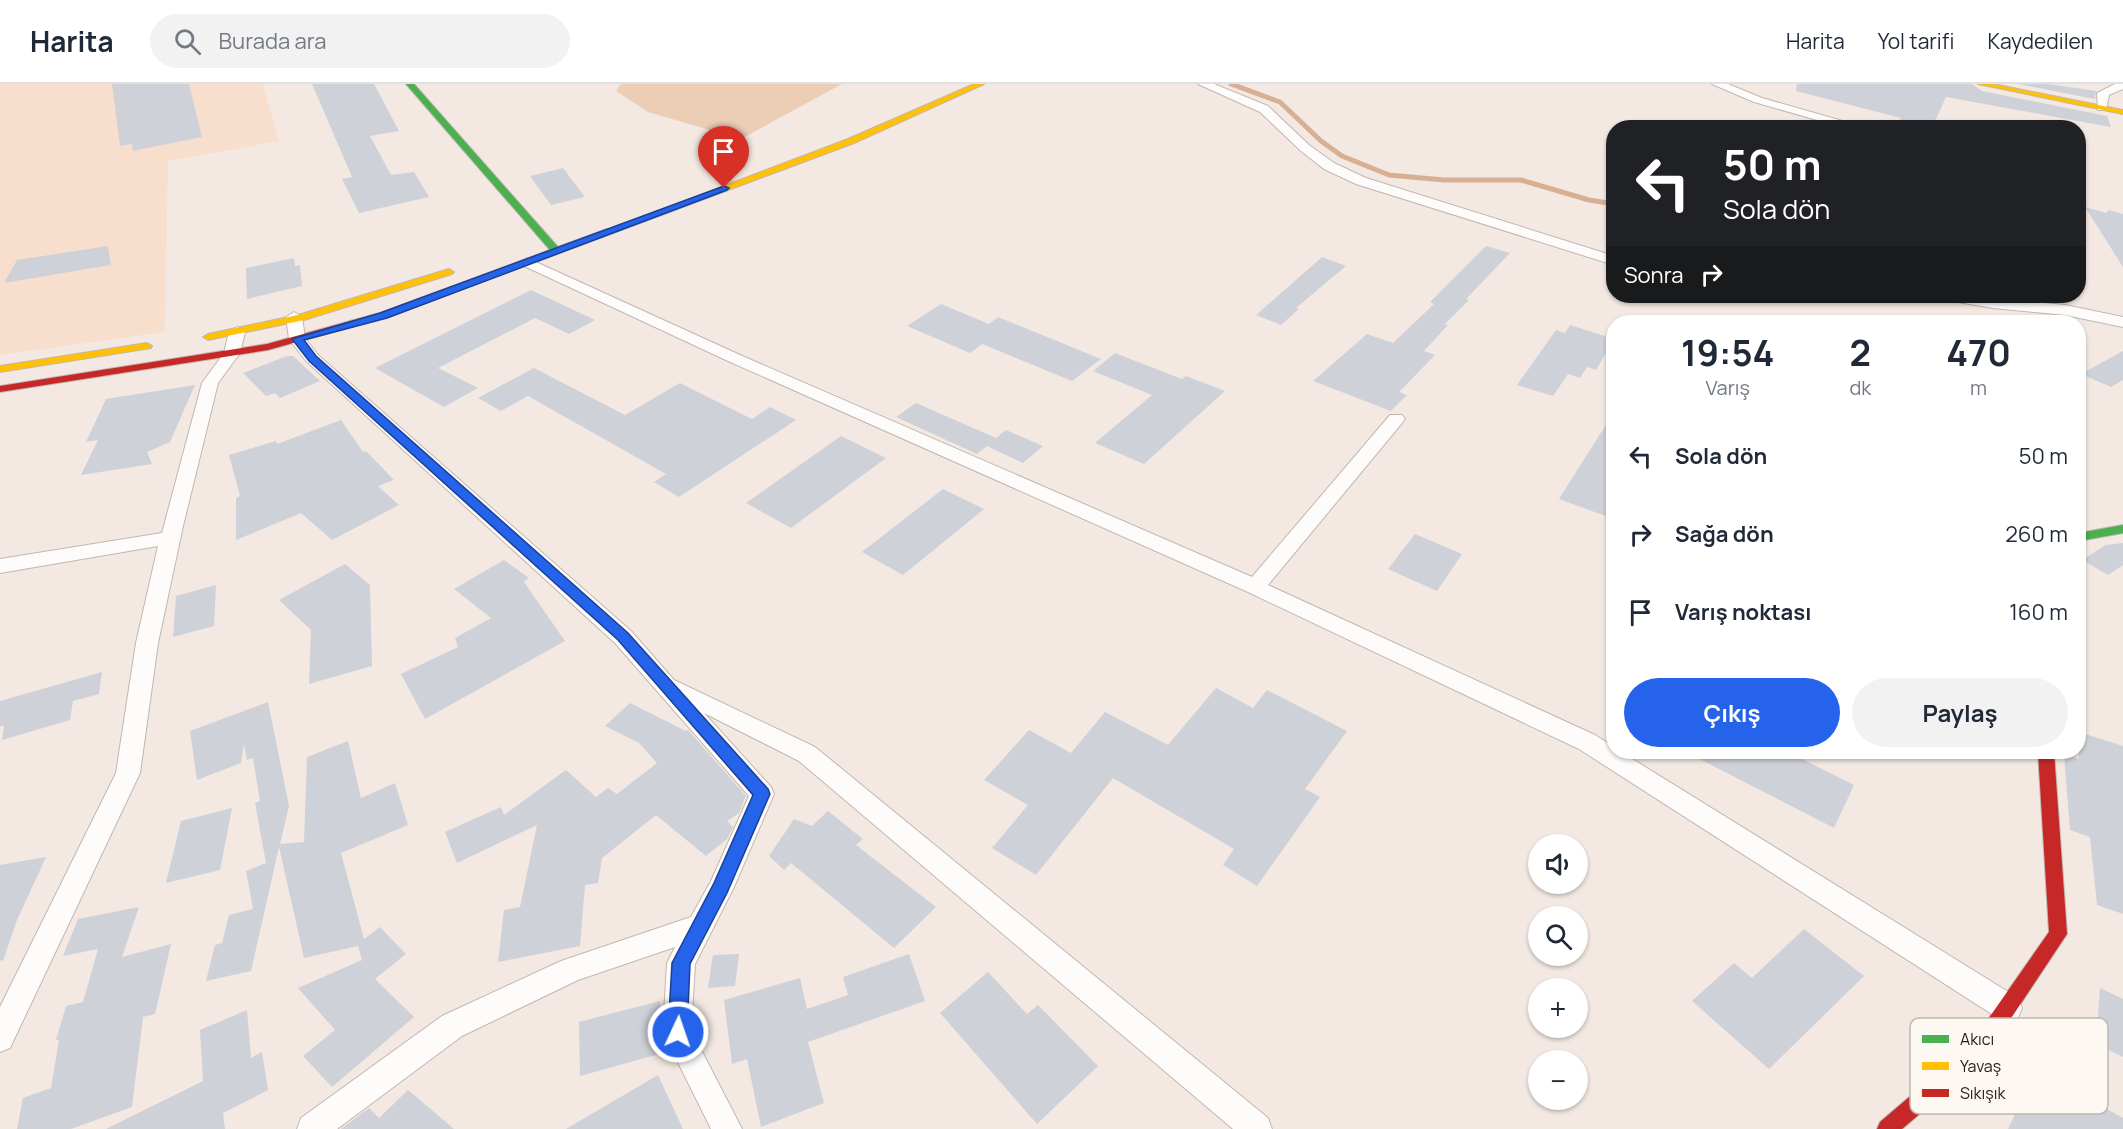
<!DOCTYPE html>
<html lang="tr">
<meta charset="utf-8">
<style>
:root{--surface:#fff;--page:#f2f2f3;--text:#1f2937;--muted:#747a83;--line:#e0e1e3;--accent:#2563eb}
body{margin:0;font-family:Manrope,sans-serif;background:var(--page);color:var(--text);height:100vh;display:flex;flex-direction:column;font-size:22px;white-space:nowrap}
*{box-sizing:border-box;margin:0}
p{font-size:20px;color:var(--muted)}
.icon{flex:none;width:33px;height:33px;fill:none;stroke:currentColor;stroke-width:2;stroke-linecap:round;stroke-linejoin:round}
.map{position:relative;flex:1;overflow:hidden}
.details{position:absolute;left:1606px;top:231px;width:480px;height:444px;display:flex;flex-direction:column;background:var(--surface);border-radius:24px;box-shadow:0 2px 4px #0004}
.details>*{flex:none}
.hud{position:absolute;left:1606px;top:36px;width:480px;height:183px;border-radius:24px;box-shadow:0 2px 4px #0004;background:#202124;color:#fff;overflow:hidden}
.buttons{position:absolute;left:1528px;top:750px;display:grid;gap:12px}
.buttons a{display:grid;place-items:center;width:60px;height:60px;border-radius:50%;background:var(--surface);box-shadow:0 2px 4px #0004;font-size:30px}
.pin{position:absolute;display:grid;place-items:center;width:51px;height:51px;color:#fff;margin:-62px -26px;border-radius:50% 50% 50% 0;rotate:-45deg;box-shadow:0 0 6px #0007}
.pin .icon{rotate:45deg}
.me{position:absolute;width:66px;margin:-33px;rotate:3deg;stroke-linejoin:round;filter:drop-shadow(0 0 4px #0008)}
.turn{display:flex;align-items:center;gap:21px;height:126px;padding:0 18px;font-size:27px}
.turn .icon{width:78px;height:78px;stroke-width:2.5}
.turn b{display:block;font-size:42px;line-height:51px}
.then{display:flex;align-items:center;height:57px;padding:0 18px;background:#0003;gap:12px;font-size:22px}
.eta{display:flex;justify-content:space-evenly;align-items:center;height:102px;text-align:center}
.eta b{font-size:36px;font-weight:700;line-height:42px}
.action{display:flex;gap:12px;margin-top:auto;padding:12px 18px}
.action a{flex:1;height:69px;border-radius:36px;background:var(--accent);color:#fff;font-size:24px;font-weight:700;line-height:69px;text-align:center}
.action a+a{background:var(--page);color:var(--text)}
ul{padding:0;list-style:none}
li{display:flex;align-items:center;gap:18px;height:78px;padding:0 18px}
li div{flex:1}
li b{display:block;font-size:22px}
li em{font-style:normal}
header{display:flex;align-items:center;gap:36px;box-sizing:border-box;height:84px;padding:0 30px;background:var(--surface);border-bottom:2px solid var(--line)}
header strong{font-size:28px}
nav{display:flex;gap:33px;margin-inline-start:auto;font-size:21px}
.search{width:420px;height:54px;background:var(--page);display:flex;align-items:center;gap:15px;box-sizing:border-box;padding:0 21px;border-radius:33px;color:var(--muted);font-size:22px}
.map>svg:first-child{display:block}
.built{fill:#f8dfcd}
.green{fill:#eccdb6}
.lines{fill:none;stroke-linecap:round;stroke-linejoin:round}
.stream{stroke:#d7b093;stroke-width:5}
.building{fill:#ced1d8}
.street-casing{stroke:#c2b7b0;stroke-width:2}
.fast-casing{stroke:#c2b7b0;stroke-width:2}
.slow-casing{stroke:#c2b7b0;stroke-width:2}
.jam-casing{stroke:#c2b7b0;stroke-width:2}
.street{fill:#fdfcfb;fill-rule:evenodd}
.fast{fill:#4caf50;fill-rule:evenodd}
.slow{fill:#ffc107;fill-rule:evenodd}
.jam{fill:#c62828;fill-rule:evenodd}
.route{fill:#2563eb;stroke:#184099;stroke-width:1.5}
.key{fill:#fef8f3;stroke:#beb6b0;stroke-width:1.5}
.key-label{font-size:16px;fill:#271c13}
</style>
<header>
<strong>Harita</strong>
<div class="search"><svg class="icon" aria-label="search" viewBox="0 0 24 24"><circle cx="10" cy="10" r="6"/><path d="M15 15l6 6"/></svg>Burada ara</div>
<nav><a>Harita</a><a>Yol tarifi</a><a>Kaydedilen</a></nav>
</header>
<div class="map">
<svg width="2123" height="1045" viewBox="0 0 2123 1045">
<rect width="100%" height="100%" fill="#f3e9e2"/>
<polygon class="built" points="0,0 263,0 279,57 168,77 165,248 0,271"/>
<polygon class="green" points="621,0 842,0 741,55 648,28 616,7"/>
<g class="lines">
<polyline class="stream" points="1231,0 1280,18 1321,57 1342,72 1389,91 1444,96 1521,96 1589,116 1614,120"/>
</g>
<g class="building">
<polygon points="112,0 189,0 202,53 133,67 132,60 120,62"/>
<polygon points="312,0 374,0 399,47 370,52 391,91 414,88 429,113 359,129 342,95 352,93"/>
<polygon points="1797,0 1972,0 1982,7 2107,32 2111,43 1946,13 1932,44 1926,44 1899,38 1901,34 1796,7"/>
<polygon points="2018,0 2048,0 2096,7 2095,15"/>
<polygon points="563,84 585,113 551,121 530,92"/>
<polygon points="2085,123 2106,129 2109,126 2123,130 2123,183"/>
<polygon points="108,162 111,181 4,199 17,176"/>
<polygon points="1486,162 1510,169 1466,215 1469,216 1445,240 1448,241 1424,267 1435,271 1399,308 1407,311 1391,327 1313,297 1367,250 1393,259 1434,220 1430,218"/>
<polygon points="1322,173 1346,182 1296,224 1299,225 1281,241 1256,231"/>
<polygon points="294,174 295,182 300,181 302,202 247,215 246,184"/>
<polygon points="531,206 595,236 569,250 535,234 438,284 478,304 444,323 375,284"/>
<polygon points="941,220 989,240 998,233 1101,275 1072,297 982,260 970,269 907,242"/>
<polygon points="1570,241 1614,255 1596,286 1587,283 1580,294 1568,290 1553,312 1517,301 1556,246 1565,249"/>
<polygon points="2123,267 2123,296 2111,303 2081,290"/>
<polygon points="1115,269 1174,292 1182,295 1186,292 1225,307 1144,380 1095,359 1152,311 1093,287"/>
<polygon points="287,272 293,272 320,297 280,314 275,309 266,312 243,289"/>
<polygon points="534,284 625,331 680,299 752,335 770,323 796,336 679,413 654,398 666,390 528,312 501,327 478,314"/>
<polygon points="195,301 170,358 147,368 152,380 81,391 98,356 86,358 106,315"/>
<polygon points="916,319 996,354 1006,346 1043,362 1023,379 987,362 977,370 896,333"/>
<polygon points="1614,328 1614,435 1559,415"/>
<polygon points="341,336 363,368 366,367 394,396 378,402 399,421 332,456 301,429 236,456 236,414 240,412 229,371 276,357 277,360"/>
<polygon points="841,352 886,374 791,444 746,419"/>
<polygon points="943,405 984,425 903,491 862,468"/>
<polygon points="1415,450 1462,470 1437,507 1388,485"/>
<polygon points="2123,459 2123,481 2108,491 2082,476 2106,461"/>
<polygon points="504,476 529,494 524,498 565,557 425,635 401,590 458,563 455,554 491,534 454,505"/>
<polygon points="345,480 370,501 372,582 309,600 311,546 279,516"/>
<polygon points="216,501 214,542 173,553 176,512"/>
<polygon points="102,588 99,610 73,617 70,636 2,656 4,642 0,642 0,617"/>
<polygon points="1216,604 1253,624 1267,606 1347,647 1305,705 1320,713 1257,802 1223,781 1234,765 1113,694 1036,791 992,764 1028,721 984,696 1029,646 1071,669 1105,628 1168,661"/>
<polygon points="268,618 289,722 280,760 304,758 307,673 348,657 361,714 395,699 408,741 341,769 364,855 380,843 406,870 375,895 414,933 332,1003 303,972 335,946 298,904 362,876 358,862 304,874 279,763 251,887 206,897 215,861 222,859 229,831 253,825 246,787 266,779 255,719 260,717 253,674 247,676 244,660 241,679 197,696 190,647"/>
<polygon points="630,619 686,647 688,646 746,712 739,729 727,737 733,743 727,755 706,772 656,731 602,774 598,799 585,801 580,862 498,878 504,826 520,823 537,741 457,779 445,748 501,723 504,731 566,686 596,713 608,704 617,710 657,679 639,659 605,642"/>
<polygon points="2079,648 2123,662 2123,830 2097,821 2090,753 2070,746 2064,670 2079,675"/>
<polygon points="1686,668 1788,668 1854,701 1834,744"/>
<polygon points="232,724 220,786 166,799 181,737"/>
<polygon points="828,727 863,755 856,761 936,823 894,864 791,779 784,786 769,772 794,735 812,742"/>
<polygon points="46,773 17,836 3,877 0,876 0,781"/>
<polygon points="139,823 122,873 171,860 155,930 143,933 132,1023 71,1045 17,1045 23,1014 51,1004 59,956 56,956 66,922 83,918 98,865 63,872 78,835"/>
<polygon points="1804,845 1864,892 1769,985 1692,917 1734,879 1752,894"/>
<polygon points="739,870 735,902 708,904 713,871"/>
<polygon points="909,870 925,917 808,958 824,1019 761,1043 747,975 732,980 724,916 800,894 807,925 848,911 843,893"/>
<polygon points="988,888 1027,930 1038,921 1098,982 1037,1040 940,929"/>
<polygon points="2100,904 2123,915 2123,973 2096,960"/>
<polygon points="660,917 663,969 580,992 579,938"/>
<polygon points="247,926 251,974 262,968 268,1006 223,1029 225,1045 106,1045 203,997 200,946"/>
<polygon points="2048,982 2086,1001 2088,1015 2123,1034 2123,1045 2008,1045 2029,1000 2043,1010"/>
<polygon points="658,991 683,1045 566,1045"/>
<polygon points="408,1006 454,1045 341,1045 369,1024 379,1034"/>
</g>
<g class="lines">
<g class="street-casing">
<g id="street">
<polygon points="1198,0 1214,0 1268,22 1309,61 1334,79 1366,94 1614,172 1614,181 1356,100 1324,85 1301,67 1260,28"/>
<polygon points="1712,0 1728,0 1762,14 1867,44 1845,44 1754,18"/>
<polygon points="2115,0 2123,0 2123,5 2109,11 2106,26 2098,26 2097,9"/>
<polygon points="527,174 740,271 1252,493 1390,331 1402,331 1405,335 1402,339 1268,501 1595,651 1614,663 1614,668 1621,668 2018,914 2022,924 2018,934 2008,938 1998,934 1579,665 1248,508 728,277 522,181 520,178"/>
<polygon points="1944,212 1976,212 2065,221 2123,233 2123,243 2065,231 1993,224 1952,217"/>
<polygon points="294,228 302,233 305,254 318,271 631,547 674,596 815,663 1268,1034 1272,1045 1233,1045 799,677 704,629 771,703 774,710 734,803 695,880 691,946 742,1045 711,1045 663,948 667,879 675,863 578,896 462,952 337,1045 297,1045 301,1034 442,932 561,877 691,833 711,797 749,712 615,559 306,277 289,255 286,233"/>
<polygon points="237,243 245,248 240,269 218,299 183,442 158,559 140,689 10,964 0,968 0,923 116,689 136,559 158,462 0,489 0,475 162,449 202,299 224,269 229,248"/>
</g>
</g>
<g class="fast-casing">
<g id="fast">
<polygon points="406,0 414,0 558,163 607,145 613,145 613,149 388,233 350,241 350,237 380,229 550,166"/>
<polygon points="2123,441 2123,449 2079,457 2079,449"/>
</g>
</g>
<g class="slow-casing">
<g id="slow">
<polygon points="974,0 984,0 854,59 613,149 605,147 848,55"/>
<polygon points="1978,0 1993,0 2123,26 2123,30"/>
<polygon points="449,185 454,188 452,190 304,236 208,256 203,253 208,250 298,231"/>
<polygon points="147,259 152,262 151,264 0,288 0,282"/>
</g>
</g>
<g class="jam-casing">
<g id="jam">
<polygon points="354,236 358,237 358,241 268,266 0,308 0,302 267,260"/>
<polygon points="2038,668 2054,668 2067,850 1984,975 1902,1045 1877,1045 1880,1038 1970,961 2049,848"/>
</g>
</g>
<use href="#street" class="street"/>
<use href="#fast" class="fast"/>
<use href="#slow" class="slow"/>
<use href="#jam" class="jam"/>
</g>
<polygon class="route" points="724,102 729,104 727,106 387,234 304,256 316,272 628,549 768,705 770,710 727,809 690,880 687,948 684,954 678,957 671,954 668,948 672,879 714,799 753,711 618,556 309,277 292,255 380,229"/>
<rect x="1910" y="934" width="198" height="96" rx="9" class="key"/>
<rect x="1922" y="951" width="27" height="8" fill="#4caf50"/>
<rect x="1922" y="978" width="27" height="8" fill="#ffc107"/>
<rect x="1922" y="1005" width="27" height="8" fill="#c62828"/>
<g class="key-label">
<text x="1960" y="961">Akıcı</text>
<text x="1960" y="988">Yavaş</text>
<text x="1960" y="1015">Sıkışık</text>
</g>
</svg>
<div class="buttons">
<a><svg class="icon" aria-label="sound" viewBox="0 0 24 24"><path d="M4 9h4l5-4v14l-5-4H4zM17 9q2 3 0 6"/></svg></a>
<a><svg class="icon" aria-label="search" viewBox="0 0 24 24"><circle cx="10" cy="10" r="6"/><path d="M15 15l6 6"/></svg></a>
<a>+</a>
<a>−</a>
</div>
<div class="pin" style="left:724px;top:104px;background:#d93025"><svg class="icon" aria-label="arrive" viewBox="0 0 24 24"><path d="M6 21V4h12l-3 4 3 4H6"/></svg></div>
<svg class="me" style="left:678px;top:948px" viewBox="-20 -20 40 40"><circle r="17" fill="#2563eb" stroke="#fff" stroke-width="3"/><path d="M0-11L8 9 0 5-8 9z" fill="#fff"/></svg>
<div class="hud">
<div class="turn"><svg class="icon" aria-label="left" viewBox="0 0 24 24"><path d="M17 20v-9H6M10 6l-5 5 5 5"/></svg><div><b>50 m</b>Sola dön</div></div>
<div class="then">Sonra<svg class="icon" aria-label="right" viewBox="0 0 24 24"><path d="M7 20v-9h11M14 6l5 5-5 5"/></svg></div>
</div>
<section class="details">
<div class="eta">
<div><b>19:54</b><p>Varış</p></div>
<div><b>2</b><p>dk</p></div>
<div><b>470</b><p>m</p></div>
</div>
<ul>
<li><svg class="icon" aria-label="left" viewBox="0 0 24 24"><path d="M17 20v-9H6M10 6l-5 5 5 5"/></svg><div><b>Sola dön</b></div><em>50 m</em></li>
<li><svg class="icon" aria-label="right" viewBox="0 0 24 24"><path d="M7 20v-9h11M14 6l5 5-5 5"/></svg><div><b>Sağa dön</b></div><em>260 m</em></li>
<li><svg class="icon" aria-label="arrive" viewBox="0 0 24 24"><path d="M6 21V4h12l-3 4 3 4H6"/></svg><div><b>Varış noktası</b></div><em>160 m</em></li>
</ul>
<div class="action"><a>Çıkış</a><a>Paylaş</a></div>
</section>
</div>
